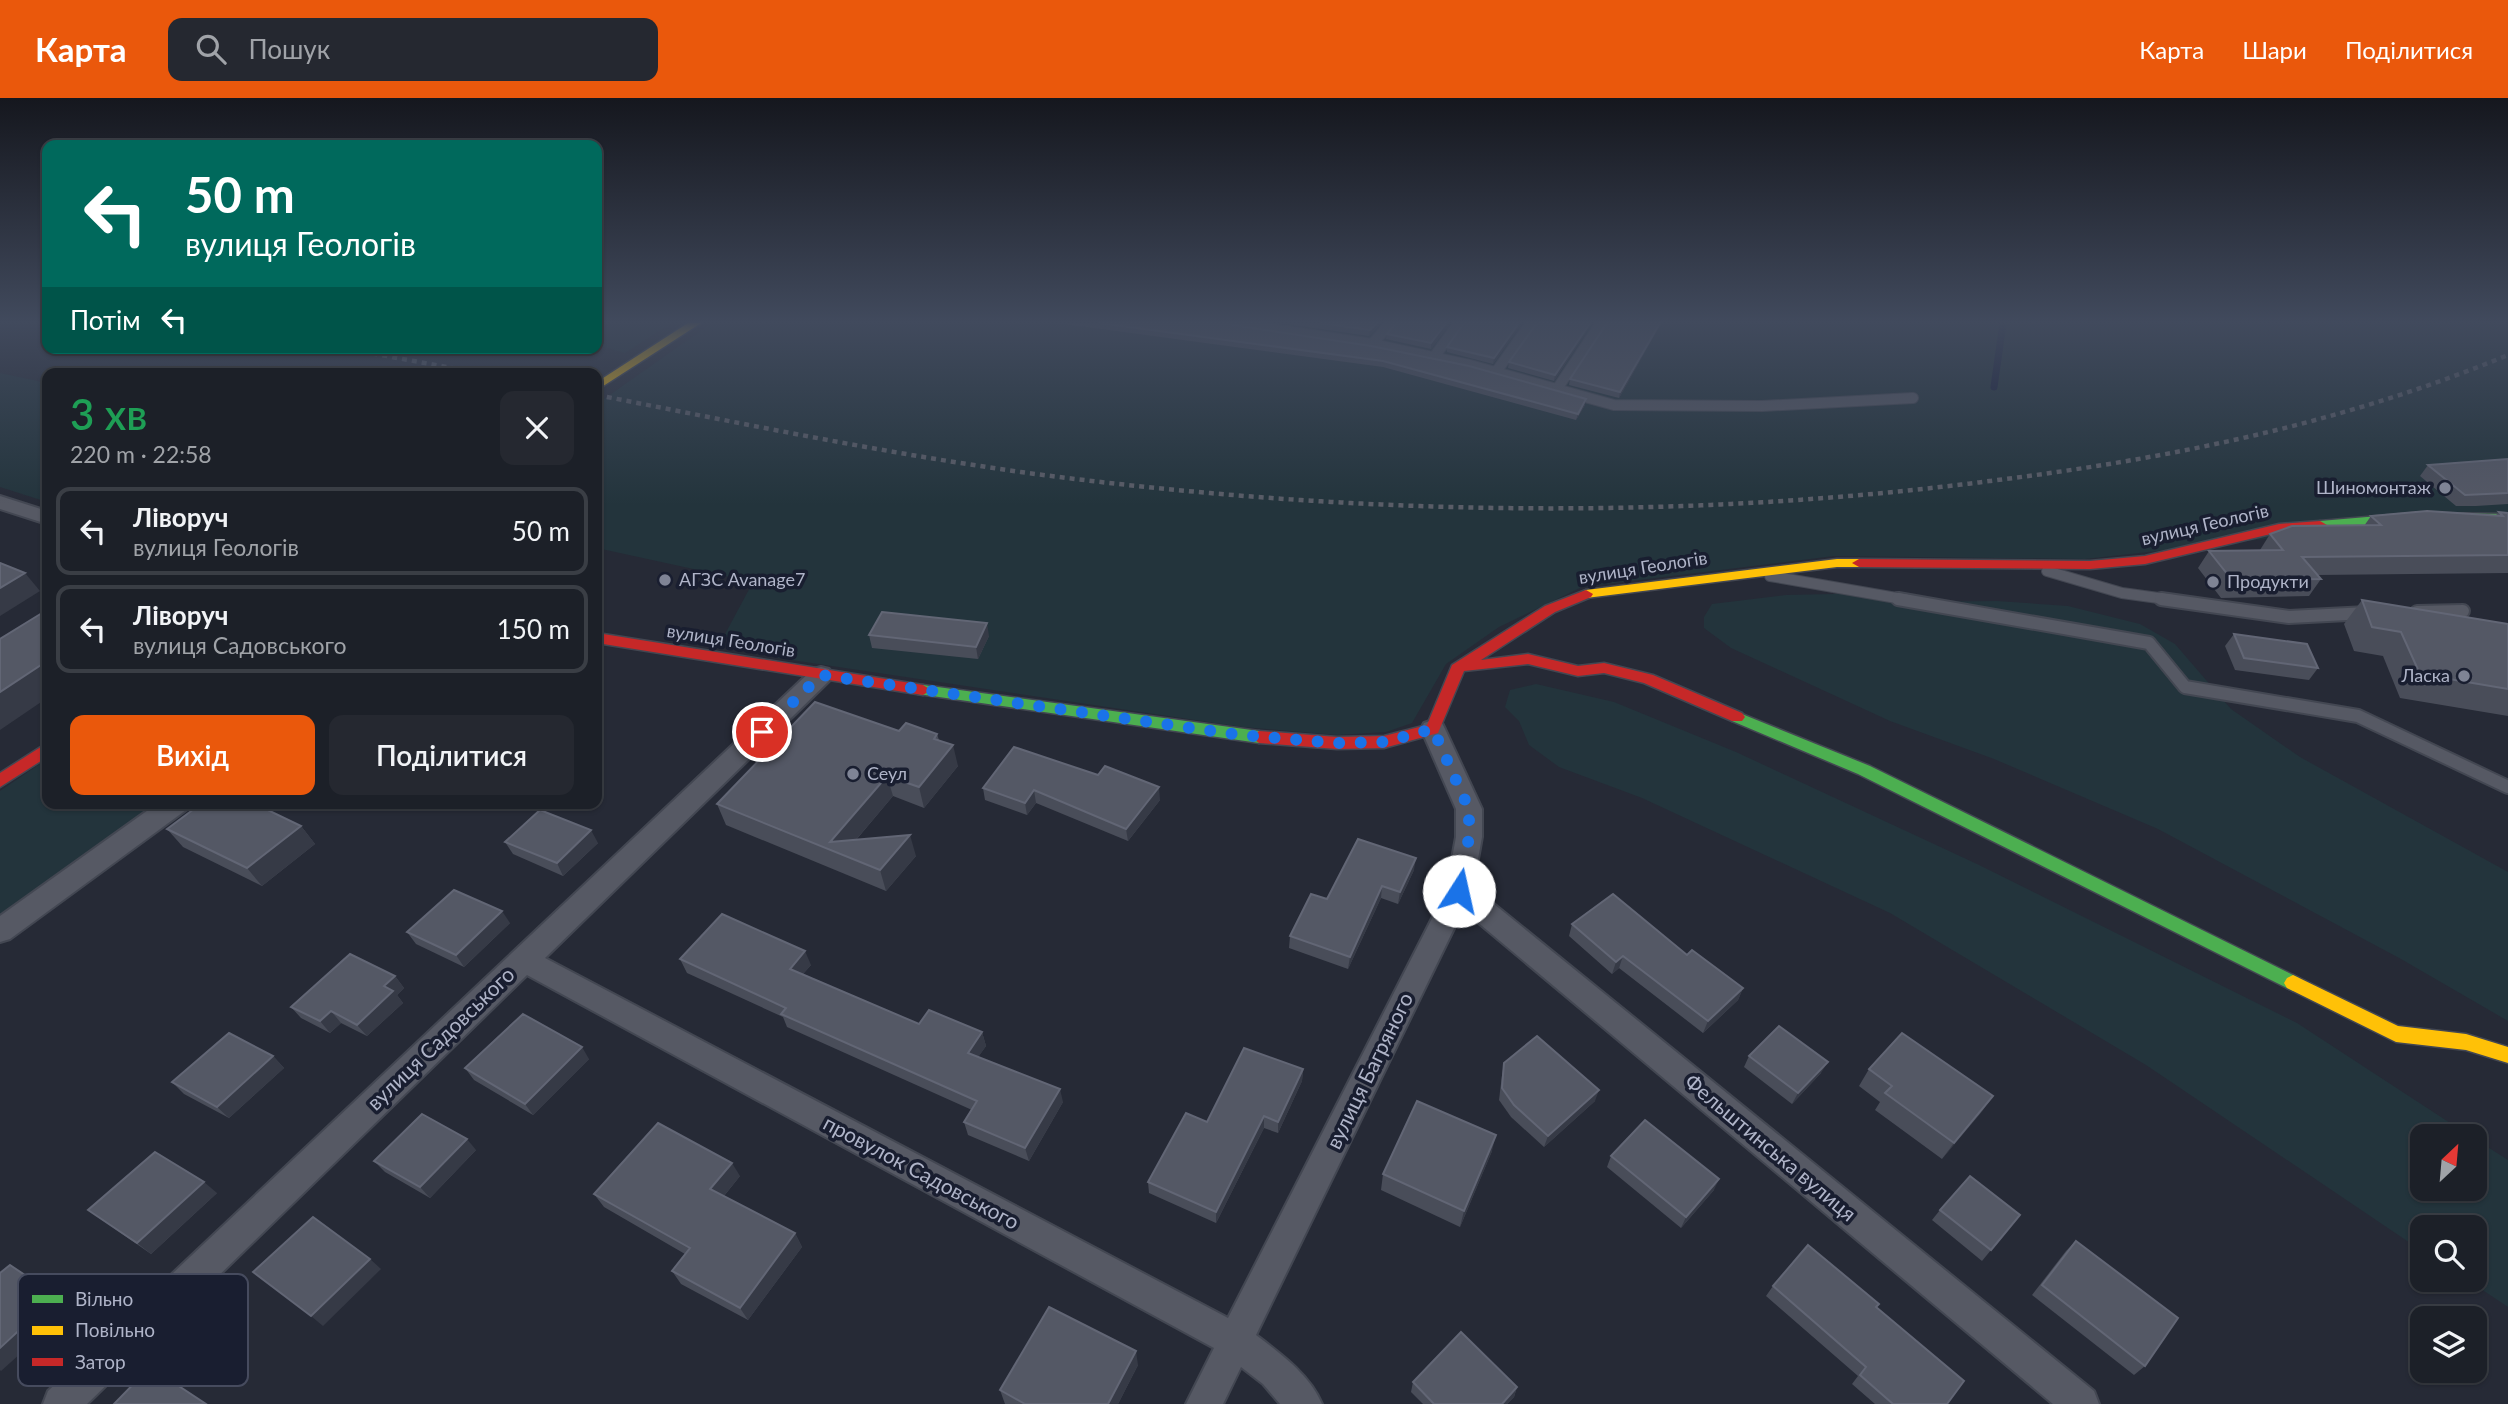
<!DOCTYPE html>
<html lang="uk">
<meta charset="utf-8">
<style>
:root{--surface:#1c2028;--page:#252830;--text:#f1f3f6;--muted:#a0a3a8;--line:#3a3e45;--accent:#ea580c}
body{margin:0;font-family:Lato,sans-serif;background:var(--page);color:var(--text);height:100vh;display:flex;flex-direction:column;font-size:26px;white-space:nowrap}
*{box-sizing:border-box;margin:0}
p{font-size:23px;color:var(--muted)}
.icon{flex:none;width:38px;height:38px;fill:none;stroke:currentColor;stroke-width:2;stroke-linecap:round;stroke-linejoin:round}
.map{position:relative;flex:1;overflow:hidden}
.drawer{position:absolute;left:42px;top:270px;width:560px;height:441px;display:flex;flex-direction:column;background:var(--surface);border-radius:14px;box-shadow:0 2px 5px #0004,0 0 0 2px var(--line)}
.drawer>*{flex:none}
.guide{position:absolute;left:42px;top:42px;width:560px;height:214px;border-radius:14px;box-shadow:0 2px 5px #0004,0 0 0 2px var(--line);background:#00695c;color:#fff;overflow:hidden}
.needle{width:46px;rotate:26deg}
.fabs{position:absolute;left:2410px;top:1026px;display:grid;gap:14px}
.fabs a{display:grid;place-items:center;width:77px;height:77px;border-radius:14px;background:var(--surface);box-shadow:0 2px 5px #0004,0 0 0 2px var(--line);font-size:35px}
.pin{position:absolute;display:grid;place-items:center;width:60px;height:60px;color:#fff;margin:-30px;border:4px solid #fff;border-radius:50%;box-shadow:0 2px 7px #0007}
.me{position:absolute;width:77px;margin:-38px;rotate:10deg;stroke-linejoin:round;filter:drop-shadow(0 0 5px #0008)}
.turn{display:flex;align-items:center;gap:24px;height:147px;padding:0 28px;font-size:32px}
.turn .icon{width:91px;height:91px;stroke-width:2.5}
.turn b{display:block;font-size:49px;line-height:60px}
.then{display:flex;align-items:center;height:66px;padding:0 28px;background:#0003;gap:14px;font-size:26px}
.round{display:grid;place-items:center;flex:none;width:74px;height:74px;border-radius:14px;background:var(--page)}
.head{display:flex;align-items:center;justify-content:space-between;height:119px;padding:0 28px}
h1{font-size:42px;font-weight:600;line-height:52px;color:#1e9e55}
.cta{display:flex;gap:14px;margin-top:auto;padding:14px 28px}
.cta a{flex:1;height:80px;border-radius:14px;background:var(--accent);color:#fff;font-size:28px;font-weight:600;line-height:80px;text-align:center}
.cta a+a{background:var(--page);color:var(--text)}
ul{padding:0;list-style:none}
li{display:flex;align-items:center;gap:21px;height:88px;margin:0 14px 10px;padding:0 14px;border:4px solid var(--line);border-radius:14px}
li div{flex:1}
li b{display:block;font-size:26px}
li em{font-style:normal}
header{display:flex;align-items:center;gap:42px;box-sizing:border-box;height:98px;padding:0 35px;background:var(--accent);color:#fff}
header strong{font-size:33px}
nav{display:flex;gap:38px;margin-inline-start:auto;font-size:24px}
.search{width:490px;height:63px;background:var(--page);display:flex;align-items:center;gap:18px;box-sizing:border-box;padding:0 24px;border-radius:14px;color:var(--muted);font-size:26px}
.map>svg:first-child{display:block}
.green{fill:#23343c}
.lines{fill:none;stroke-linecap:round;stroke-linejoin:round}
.stream{stroke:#151c3a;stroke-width:7}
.lane-far1-casing{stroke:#434752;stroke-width:12}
.lane-casing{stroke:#434752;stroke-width:16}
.street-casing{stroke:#434752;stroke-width:4}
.fast-casing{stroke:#434752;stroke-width:3}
.slow-casing{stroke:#434752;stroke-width:3}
.jam-casing{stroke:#434752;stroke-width:3}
.lane-far1{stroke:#565964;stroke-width:10}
.lane{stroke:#565964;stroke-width:12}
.street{fill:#565964;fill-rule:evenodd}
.fast{fill:#4caf50;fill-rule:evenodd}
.slow{fill:#ffc107;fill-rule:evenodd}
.jam{fill:#c62828;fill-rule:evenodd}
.rail{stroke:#5a5d67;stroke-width:4.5;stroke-dasharray:5 5;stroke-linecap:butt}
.wall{fill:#494d59}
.shaded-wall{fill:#363a46}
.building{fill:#545865;stroke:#626675;stroke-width:2}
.route{stroke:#1a73e8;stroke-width:12;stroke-dasharray:0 21.6}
.poi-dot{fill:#7f8495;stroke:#191e30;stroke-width:2.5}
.labels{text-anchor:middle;stroke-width:7;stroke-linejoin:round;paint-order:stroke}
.poi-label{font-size:18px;fill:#afb4c8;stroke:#191e30;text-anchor:start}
.street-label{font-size:18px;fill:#afb4c8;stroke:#191e30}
.near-street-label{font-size:21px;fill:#afb4c8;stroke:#191e30}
.key{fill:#191e30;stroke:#464b5e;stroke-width:2}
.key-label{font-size:19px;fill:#afb4c8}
</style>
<header>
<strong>Карта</strong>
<div class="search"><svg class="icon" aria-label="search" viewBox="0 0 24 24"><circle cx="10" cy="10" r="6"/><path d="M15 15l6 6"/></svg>Пошук</div>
<nav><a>Карта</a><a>Шари</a><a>Поділитися</a></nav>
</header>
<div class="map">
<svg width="2508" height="1306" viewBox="0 0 2508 1306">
<rect width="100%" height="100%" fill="#262a36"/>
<g class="green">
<polygon points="612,225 671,225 625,255 597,247 597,236"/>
<polygon points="712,225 2508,225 2508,414 2085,461 1834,458 1582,489 1499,529 1446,566 1412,625 1386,634 1337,637 1242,629 778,560 724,538 753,484 597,450 597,306"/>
<polygon points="0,275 47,285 47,404 0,389"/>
<polygon points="1855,492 1906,504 1997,503 2068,508 2140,526 2175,546 2231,611 2300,659 2508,774 2508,923 2401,861 2158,731 1994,661 1890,623 1731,550 1704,530 1704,519 1712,506 1786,497 1834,496"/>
<polygon points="1536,586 1614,604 1736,654 1977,766 2297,925 2470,1038 2422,1038 2422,1090 2474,1090 2475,1041 2508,1062 2508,1209 2466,1181 2474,1181 2474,1129 2422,1129 2422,1153 2146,967 1890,815 1642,700 1559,669 1529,647 1519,623 1505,609 1510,592"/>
<polygon points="47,661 47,705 166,705 0,823 0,693"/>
</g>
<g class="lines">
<polyline class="stream" points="1994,289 2003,225"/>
<g class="lane-far1-casing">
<g id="lane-far1">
<polyline points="1233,225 1372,246 1470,267 1614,307 1762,308 1913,300"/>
<polyline points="1372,246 1391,225"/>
<polyline points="1434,259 1459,225"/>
<polyline points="1496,274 1531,225"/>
<polyline points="1557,291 1601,225"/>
<polyline points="2047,473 2122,495 2173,502"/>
<polyline points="1770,478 1908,502"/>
</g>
</g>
<g class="lane-casing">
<g id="lane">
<polyline points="1898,501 2149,545 2185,589 2358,618 2508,689"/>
<polyline points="2161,501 2289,519 2367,515"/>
<polyline points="2417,514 2463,513"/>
</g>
</g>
<g class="street-casing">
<g id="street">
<polygon points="0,398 47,413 47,426 0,411"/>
<path d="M 821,569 L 829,571 L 833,577 L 829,583 L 545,860 L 1228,1220 L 1446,793 L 1456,739 L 1456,711 L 1421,631 L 1424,625 L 1433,622 L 1442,625 L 1445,631 L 1482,711 L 1482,739 L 1473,789 L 2094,1293 L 2099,1306 L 2053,1306 L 1463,812 L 1256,1237 C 1281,1256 1310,1277 1322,1306 L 1280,1306 L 1263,1286 L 1241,1269 L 1223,1306 L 1186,1306 L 1214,1250 L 527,877 L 87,1306 L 43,1306 L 48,1293 L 813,571 Z"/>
<polygon points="158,705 190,705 186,712 10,841 0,844 0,818"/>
</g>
</g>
<g class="fast-casing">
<g id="fast">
<polygon points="2414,415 2508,416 2508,424 2414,423 2320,431 2313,427 2320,423"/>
<polygon points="923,587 1259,633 1267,639 1259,645 918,596 915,592 918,588"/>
<polygon points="1737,614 1870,668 2299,880 2302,885 2299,890 2293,893 2287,890 1858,676 1732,623 1729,619"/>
</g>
</g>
<g class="slow-casing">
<g id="slow">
<polygon points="688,225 701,225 597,292 597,284"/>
<polygon points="1837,461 1859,461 1866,465 1859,469 1837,469 1586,500 1579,496 1586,492"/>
<polygon points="2293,877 2398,928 2466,936 2508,949 2508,965 2466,952 2396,944 2287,890 2284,885 2287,880"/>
</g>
</g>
<g class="jam-casing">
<g id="jam">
<polygon points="2320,423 2327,427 2325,430 2279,434 2145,466 2090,471 1859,469 1852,465 1859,461 2090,463 2145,458 2279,426"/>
<polygon points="1586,492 1593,496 1591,499 1555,514 1481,562 1528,556 1578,568 1604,565 1653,577 1742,615 1745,619 1742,623 1732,623 1644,585 1604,575 1578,578 1528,566 1464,573 1438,635 1384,650 1337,651 1259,645 1251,639 1259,633 1337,639 1384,638 1427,627 1452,567 1545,508"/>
<polygon points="597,535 923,587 931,592 923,597 597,545"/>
<polygon points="47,645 47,659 0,689 0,675"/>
</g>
</g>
<use href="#lane-far1" class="lane-far1"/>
<use href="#lane" class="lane"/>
<use href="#street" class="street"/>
<use href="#fast" class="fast"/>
<use href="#slow" class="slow"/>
<use href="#jam" class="jam"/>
<g class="rail">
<polyline points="343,250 479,275"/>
<path d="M 597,297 C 740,325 883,355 1028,375 C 1346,417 1671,424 1990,383 C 2168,361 2341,326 2508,257"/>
</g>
</g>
<g class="wall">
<polygon points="1057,225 1229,225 1232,227 1585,307 1576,322 1383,269"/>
<polygon points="1280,225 1381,225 1369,238"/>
<polygon points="1450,225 1431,251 1386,241 1387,236"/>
<polygon points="1522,225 1493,266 1447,254 1447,249"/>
<polygon points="1537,225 1592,225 1554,283 1508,270 1509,264"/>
<polygon points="1660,227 1619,300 1569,287 1570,281"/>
<polygon points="2508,361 2508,406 2476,408 2456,408 2420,378 2428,367"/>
<polygon points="2499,414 2508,415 2508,475 2317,477 2321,481 2309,498 2221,500 2198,470 2209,453 2260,452 2270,436 2364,428 2371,418 2496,417"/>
<polygon points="2362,502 2508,526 2508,618 2400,600 2383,558 2354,553 2344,526"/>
<polygon points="2234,536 2318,570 2309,582 2235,572 2225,548"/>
<polygon points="869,537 989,538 978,561 872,550"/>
<polygon points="899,633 937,636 939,642 958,668 924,710 893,698 856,742 916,758 886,793 726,727 717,706"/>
<polygon points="1098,677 1160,702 1128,743 1036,705 1027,717 985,702 983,690"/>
<polygon points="301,728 315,746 262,788 183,749 167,731"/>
<polygon points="505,744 598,745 563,778 513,756"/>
<polygon points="1414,772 1398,806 1381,800 1348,871 1289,850 1290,838 1327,801"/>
<polygon points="510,825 464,869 416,846 407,834"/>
<polygon points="1572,826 1687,857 1743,890 1738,902 1703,935 1619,870 1612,876 1569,838"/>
<polygon points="680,861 811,867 803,876 919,926 982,934 986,948 978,959 1063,1004 1029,1063 968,1037 964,1024 972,1012 787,929 783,919 687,875"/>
<polygon points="395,878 404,890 397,897 403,905 367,938 341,925 330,935 301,920 291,909"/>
<polygon points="273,958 284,970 229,1020 184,996 172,984"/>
<polygon points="1749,958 1821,975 1792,1006 1744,969"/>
<polygon points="589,961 533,1017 474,982 465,970"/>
<polygon points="1504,965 1595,1003 1544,1049 1511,1019 1499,1002 1502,977"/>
<polygon points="1303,971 1302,983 1278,1035 1264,1030 1216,1125 1149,1095 1148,1084 1207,1024"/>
<polygon points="1869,971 1993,998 1942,1061 1875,1012 1880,1004 1859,988"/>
<polygon points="476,1052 430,1100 385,1074 374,1063"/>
<polygon points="1492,1053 1460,1129 1381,1092 1383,1076"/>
<polygon points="1611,1058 1714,1092 1681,1130 1607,1069"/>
<polygon points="740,1078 724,1098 795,1135 802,1149 748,1222 681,1186 672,1173 685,1156 604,1109 594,1096"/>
<polygon points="217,1095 151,1156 88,1112"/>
<polygon points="1940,1112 1991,1152 1982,1163 1932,1122"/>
<polygon points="2076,1143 2145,1268 2134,1277 2032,1197 2066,1153"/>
<polygon points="1773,1188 1947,1306 1875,1306 1852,1286 1858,1278 1766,1198"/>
<polygon points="1138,1267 1118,1306 1005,1306 1000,1292"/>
<polygon points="1413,1284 1517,1289 1514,1299 1507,1306 1423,1306 1411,1294"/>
</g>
<g class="shaded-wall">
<polygon points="1377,225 1381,225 1369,238 1370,232"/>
<polygon points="1446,225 1450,225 1431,251 1431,245"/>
<polygon points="1519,225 1522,225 1493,266 1494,260"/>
<polygon points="1590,225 1592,225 1554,283 1555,277"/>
<polygon points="1660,225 1661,225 1660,227 1619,300 1620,294"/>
<polygon points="1586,301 1585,307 1576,322 1578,316"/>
<polygon points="597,439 602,451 597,456"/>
<polygon points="25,475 40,493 0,518 0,490"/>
<polygon points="987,525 989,538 978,561 976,549"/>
<polygon points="47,563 47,600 0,632 0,594"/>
<polygon points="953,647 958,668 924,710 919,689"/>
<polygon points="887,678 893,698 843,757 830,744"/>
<polygon points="1159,689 1160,702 1128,743 1126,731"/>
<polygon points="1034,692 1036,705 1027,717 1025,705"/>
<polygon points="301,728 315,746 262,788 247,770"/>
<polygon points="591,732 598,745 563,778 557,765"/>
<polygon points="910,737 916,758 886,793 880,772"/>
<polygon points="1416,760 1414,772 1398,806 1400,794"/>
<polygon points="1382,788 1381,800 1348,871 1350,859"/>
<polygon points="502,813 510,825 464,869 456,857"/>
<polygon points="805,853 811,867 796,884 790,871"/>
<polygon points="1623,858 1619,870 1612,876 1616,864"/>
<polygon points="395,878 404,890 397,897 403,905 367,938 357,927 384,888"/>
<polygon points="1743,890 1738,902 1703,935 1708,923"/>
<polygon points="331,913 341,925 330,935 320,923"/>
<polygon points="982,934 986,948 972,968 968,955"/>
<polygon points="582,949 589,961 533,1017 525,1006"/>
<polygon points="273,958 284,970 229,1020 217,1009"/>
<polygon points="1828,964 1821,975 1792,1006 1798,995"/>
<polygon points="1303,971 1302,983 1278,1035 1278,1024"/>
<polygon points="1060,991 1063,1004 1029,1063 1025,1050"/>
<polygon points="1599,992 1595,1003 1544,1049 1548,1038"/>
<polygon points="1993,998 1981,1015 1942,1061 1954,1045"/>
<polygon points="1264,1018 1264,1030 1216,1125 1216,1114"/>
<polygon points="1496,1037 1492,1053 1460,1129 1464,1113"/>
<polygon points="467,1041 476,1052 430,1100 420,1089"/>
<polygon points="732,1065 740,1078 719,1104 710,1091"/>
<polygon points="1719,1081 1714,1092 1681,1130 1686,1119"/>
<polygon points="204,1084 217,1095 151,1156 137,1145"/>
<polygon points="795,1135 802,1149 748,1222 740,1210"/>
<polygon points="370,1161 381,1171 323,1228 311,1218"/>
<polygon points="10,1167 72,1209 1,1273 0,1272 0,1250"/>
<polygon points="1136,1253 1138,1267 1118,1306 1108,1306"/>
<polygon points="1517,1289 1514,1299 1507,1306 1502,1306"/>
</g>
<g class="building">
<polygon points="1099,225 1229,225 1232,227 1371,248 1469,268 1586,301 1578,316 1383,263"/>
<polygon points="1319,225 1377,225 1370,232"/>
<polygon points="1396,225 1446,225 1431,245 1387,236"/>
<polygon points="1464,225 1519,225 1494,260 1447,249"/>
<polygon points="1537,225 1590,225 1555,277 1509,264"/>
<polygon points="1607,225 1660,225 1620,294 1570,281"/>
<polygon points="2508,361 2508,395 2465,397 2428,367"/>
<polygon points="2427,413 2503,418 2499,414 2508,415 2508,457 2302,459 2321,481 2232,482 2209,453 2283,452 2270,436 2292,428 2381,427 2371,418"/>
<polygon points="0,465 25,475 0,490"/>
<polygon points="2362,502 2508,526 2508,591 2420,576 2401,534 2372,529"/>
<polygon points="882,514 987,525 976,549 869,537"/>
<polygon points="42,515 47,517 47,563 0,594 0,541"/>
<polygon points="2234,536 2307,546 2318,570 2244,560"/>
<polygon points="815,604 899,633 906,625 937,636 934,641 953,647 919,689 887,678 830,744 910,737 880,772 717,706"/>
<polygon points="1014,649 1098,677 1105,668 1159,689 1126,731 1034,692 1025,705 983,690"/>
<polygon points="202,705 253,705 301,728 247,770 167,731"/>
<polygon points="540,712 591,732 557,765 505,744"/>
<polygon points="1358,741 1416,760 1400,794 1382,788 1350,859 1290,838 1311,796 1327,801"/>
<polygon points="454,792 502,813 456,857 407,834"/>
<polygon points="1613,796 1687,857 1692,852 1743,890 1708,923 1623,858 1616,864 1572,826"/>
<polygon points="722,816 805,853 790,871 919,926 929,912 982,934 968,955 1060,991 1025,1050 964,1024 977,1003 781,916 786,910 680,861"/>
<polygon points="350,856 395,878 384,888 393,893 357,927 331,913 320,923 291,909"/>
<polygon points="523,916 582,949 525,1006 465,970"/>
<polygon points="1779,928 1828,964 1798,995 1749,958"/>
<polygon points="229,935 273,958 217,1009 172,984"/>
<polygon points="1902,935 1993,998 1954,1045 1885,995 1892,988 1869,971"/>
<polygon points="1537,938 1599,992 1548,1038 1514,1007 1502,990 1504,965"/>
<polygon points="1244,950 1303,971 1278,1024 1264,1018 1216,1114 1148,1084 1186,1015 1207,1024"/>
<polygon points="1417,1003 1496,1037 1464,1113 1383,1076"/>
<polygon points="422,1016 467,1041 420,1089 374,1063"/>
<polygon points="1645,1022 1719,1081 1686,1119 1611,1058"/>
<polygon points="658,1025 732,1065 710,1091 795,1135 740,1210 672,1173 690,1150 594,1096"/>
<polygon points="155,1054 204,1084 137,1145 88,1112"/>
<polygon points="1970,1078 2020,1117 1991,1152 1940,1112"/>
<polygon points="313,1119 370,1161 311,1218 253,1174"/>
<polygon points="2076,1143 2178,1220 2145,1268 2042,1187"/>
<polygon points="1808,1147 1879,1206 1876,1209 1964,1283 1947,1306 1893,1306 1860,1277 1866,1269 1773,1188"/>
<polygon points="10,1167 56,1198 0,1250 0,1175"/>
<polygon points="1049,1209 1136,1253 1108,1306 1025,1306 1000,1292"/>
<polygon points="1461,1234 1517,1289 1502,1306 1434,1306 1413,1284"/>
<polygon points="150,1269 206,1306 114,1306"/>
</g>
<linearGradient id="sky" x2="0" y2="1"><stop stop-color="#15171e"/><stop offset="0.55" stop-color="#414a5d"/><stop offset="1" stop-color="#414a5d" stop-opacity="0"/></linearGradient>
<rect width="2508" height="407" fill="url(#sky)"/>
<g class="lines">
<polyline class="route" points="762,634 821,577 1240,637 1337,645 1384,644 1433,631 1469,711 1469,739 1459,793"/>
</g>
<g class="poi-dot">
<circle cx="2445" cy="390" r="7"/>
<circle cx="665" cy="482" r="7"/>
<circle cx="2213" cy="484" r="7"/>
<circle cx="2464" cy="578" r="7"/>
<circle cx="853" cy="676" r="7"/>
</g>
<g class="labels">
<g class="poi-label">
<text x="2431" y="396" text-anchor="end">Шиномонтаж</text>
<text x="679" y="488">АГЗС Avanage7</text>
<text x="2227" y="490">Продукти</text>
<text x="2450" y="584" text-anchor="end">Ласка</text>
<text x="867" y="682">Сеул</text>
</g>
<g class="street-label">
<text transform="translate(2205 427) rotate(-13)" y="6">вулиця Геологів</text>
<text transform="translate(1643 470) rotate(-9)" y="6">вулиця Геологів</text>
<text transform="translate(731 543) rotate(9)" y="6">вулиця Геологів</text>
</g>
<g class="near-street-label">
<text transform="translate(441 941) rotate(-44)" y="7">вулиця Садовського</text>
<text transform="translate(1370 973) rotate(-64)" y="7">вулиця Багряного</text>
<text transform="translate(1770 1050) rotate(40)" y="7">Фельштинська вулиця</text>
<text transform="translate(921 1075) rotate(28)" y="7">провулок Садовського</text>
</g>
</g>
<rect x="18" y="1176" width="230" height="112" rx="10" class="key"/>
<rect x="32" y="1197" width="31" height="8" fill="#4caf50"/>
<rect x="32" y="1228" width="31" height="9" fill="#ffc107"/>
<rect x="32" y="1260" width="31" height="8" fill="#c62828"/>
<g class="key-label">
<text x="75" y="1208">Вільно</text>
<text x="75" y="1239">Повільно</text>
<text x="75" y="1271">Затор</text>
</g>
</svg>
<div class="fabs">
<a><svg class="needle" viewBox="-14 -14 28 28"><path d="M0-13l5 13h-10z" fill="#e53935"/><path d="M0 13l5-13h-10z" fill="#a0a3a8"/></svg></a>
<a><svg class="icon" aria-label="search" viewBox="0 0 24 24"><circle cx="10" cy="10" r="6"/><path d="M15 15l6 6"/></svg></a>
<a><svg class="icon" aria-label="layers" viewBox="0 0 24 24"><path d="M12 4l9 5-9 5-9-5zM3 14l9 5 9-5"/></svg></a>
</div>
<div class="pin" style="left:762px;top:634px;background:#d93025"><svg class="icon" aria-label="arrive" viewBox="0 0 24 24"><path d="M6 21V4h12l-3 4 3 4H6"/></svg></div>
<svg class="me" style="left:1459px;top:793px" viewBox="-20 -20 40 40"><circle r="19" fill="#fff"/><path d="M0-13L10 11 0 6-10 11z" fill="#1a73e8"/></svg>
<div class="guide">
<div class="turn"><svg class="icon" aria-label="left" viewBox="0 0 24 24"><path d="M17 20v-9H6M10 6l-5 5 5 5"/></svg><div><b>50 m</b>вулиця Геологів</div></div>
<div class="then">Потім<svg class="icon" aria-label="left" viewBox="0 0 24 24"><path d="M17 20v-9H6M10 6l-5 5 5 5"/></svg></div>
</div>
<section class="drawer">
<div class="head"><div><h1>3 хв</h1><p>220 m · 22:58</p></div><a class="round"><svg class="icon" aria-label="close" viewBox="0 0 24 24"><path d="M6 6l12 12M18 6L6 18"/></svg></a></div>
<ul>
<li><svg class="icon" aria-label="left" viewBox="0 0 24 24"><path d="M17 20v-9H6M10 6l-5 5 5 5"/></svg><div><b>Ліворуч</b><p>вулиця Геологів</p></div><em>50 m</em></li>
<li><svg class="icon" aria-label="left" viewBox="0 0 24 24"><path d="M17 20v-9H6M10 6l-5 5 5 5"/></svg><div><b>Ліворуч</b><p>вулиця Садовського</p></div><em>150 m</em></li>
</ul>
<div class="cta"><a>Вихід</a><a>Поділитися</a></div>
</section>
</div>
